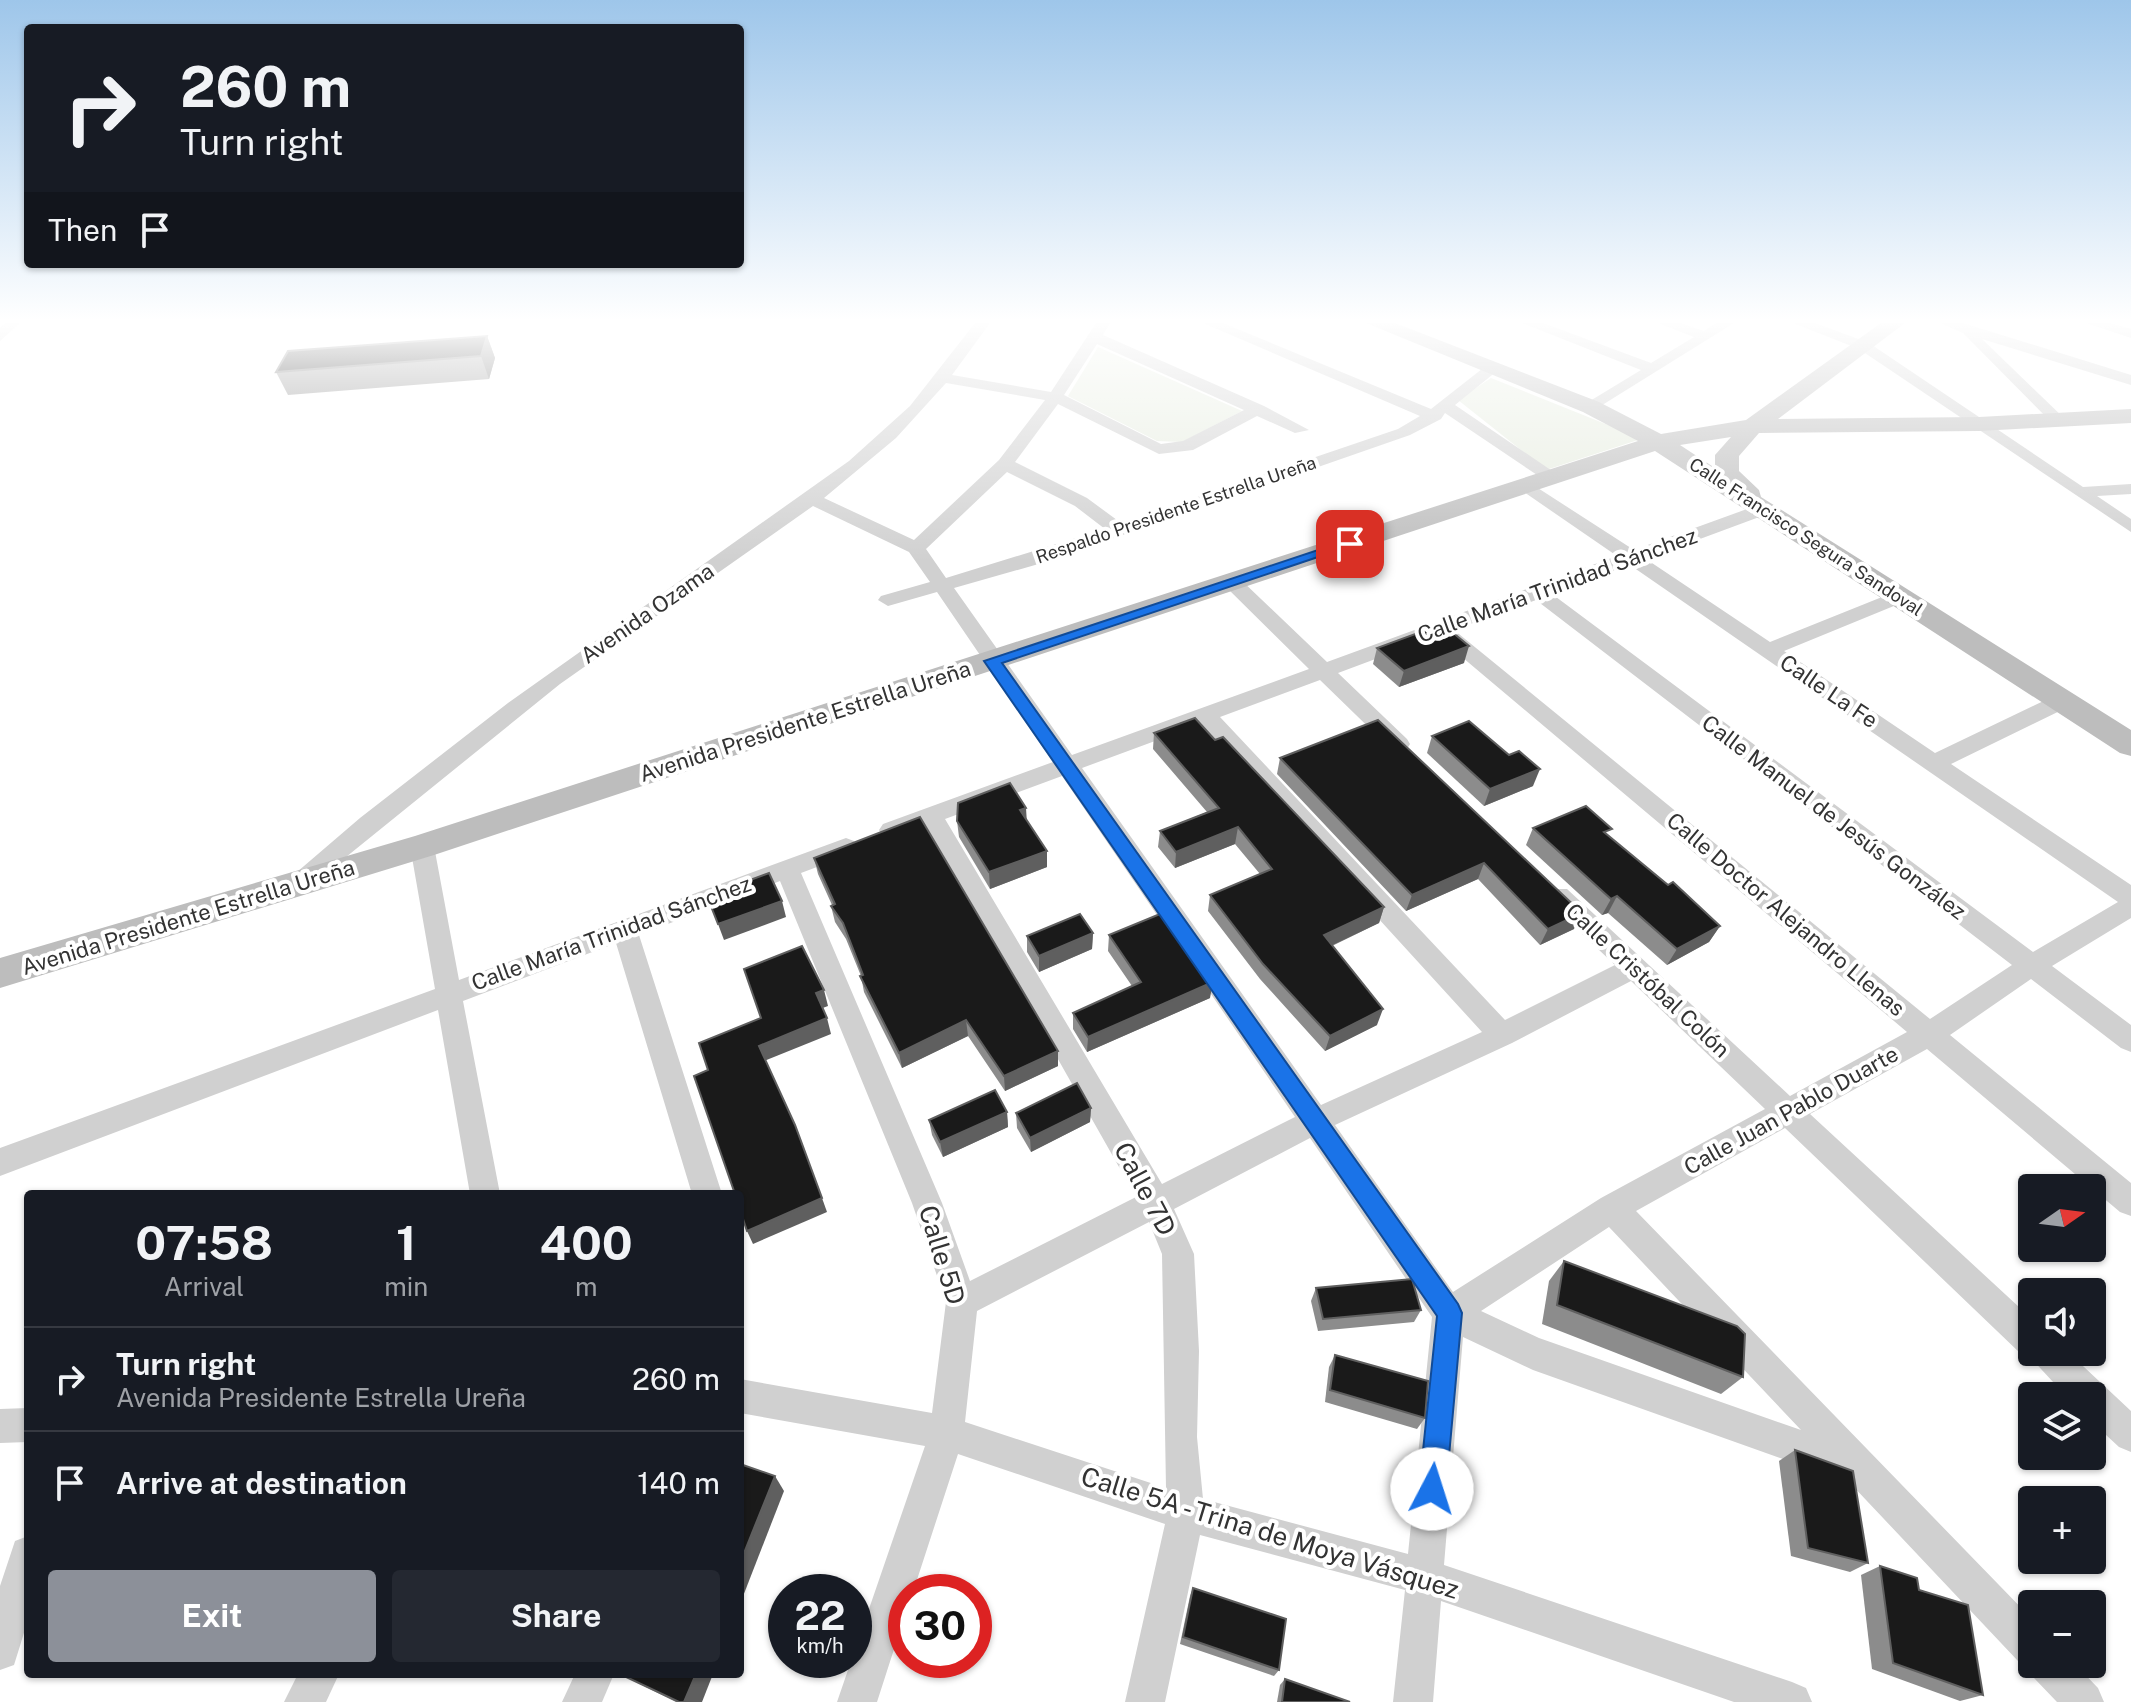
<!DOCTYPE html>
<meta charset="utf-8">
<style>
:root{--surface:#171b24;--page:#242831;--text:#f1f3f6;--muted:#9ea1a6;--line:#363941;--accent:#8c9099}
body{margin:0;font-family:"Public Sans",sans-serif;background:var(--page);color:var(--text);height:100vh;display:flex;flex-direction:column;font-size:30px;white-space:nowrap}
*{box-sizing:border-box;margin:0}
p{font-size:26px;color:var(--muted)}
.icon{flex:none;width:44px;height:44px;fill:none;stroke:currentColor;stroke-width:2;stroke-linecap:round;stroke-linejoin:round}
.map{position:relative;flex:1;overflow:hidden}
.panel{position:absolute;left:24px;top:1190px;width:720px;height:488px;display:flex;flex-direction:column;background:var(--surface);border-radius:8px;box-shadow:0 2px 6px #0004}
.panel>*{flex:none}
.top-card{position:absolute;left:24px;top:24px;width:720px;height:244px;border-radius:8px;box-shadow:0 2px 6px #0004;background:#171b24;color:var(--text);overflow:hidden}
.needle{width:52px;rotate:76deg}
.buttons{position:absolute;left:2018px;top:1174px;display:grid;gap:16px}
.buttons a{display:grid;place-items:center;width:88px;height:88px;border-radius:8px;background:var(--surface);box-shadow:0 2px 6px #0004;font-size:40px}
.speed{position:absolute;left:768px;top:1574px;display:flex;gap:16px;font-size:40px;font-weight:700;text-align:center}
.speed>*{display:grid;place-content:center;width:104px;height:104px;border-radius:50%;background:var(--surface);box-shadow:0 2px 6px #0004;line-height:1}
.speed small{font-size:20px;font-weight:400}
.speed .limit{border:12px solid #d22;background:#fff;color:#111}
.pin{position:absolute;display:grid;place-items:center;width:68px;height:68px;color:#fff;margin:-34px;border-radius:16px;box-shadow:0 4px 12px #0006}
.me{position:absolute;width:88px;margin:-44px;rotate:5deg;stroke-linejoin:round;filter:drop-shadow(0 0 6px #0008)}
.turn{display:flex;align-items:center;gap:28px;height:168px;padding:0 24px;font-size:36px}
.turn .icon{width:104px;height:104px;stroke-width:2.5}
.turn b{display:block;font-size:56px;line-height:68px}
.then{display:flex;align-items:center;height:76px;padding:0 24px;background:#0003;gap:16px;font-size:30px}
.eta{display:flex;justify-content:space-evenly;align-items:center;height:136px;text-align:center}
.eta b{font-size:48px;font-weight:700;line-height:56px}
.primary-button{display:flex;gap:16px;margin-top:auto;padding:16px 24px}
.primary-button a{flex:1;height:92px;border-radius:8px;background:var(--accent);color:#fff;font-size:32px;font-weight:700;line-height:92px;text-align:center}
.primary-button a+a{background:var(--page);color:var(--text)}
ul{padding:0;list-style:none}
li{display:flex;align-items:center;gap:24px;height:104px;padding:0 24px;border-top:2px solid var(--line)}
li div{flex:1}
li b{display:block;font-size:30px}
li em{font-style:normal}
.map>svg:first-child{display:block}
.green{fill:#e6ecdf}
.lines{fill:none;stroke-linecap:round;stroke-linejoin:round}
.street{fill:#d0d0d0;fill-rule:evenodd}
.secondary{fill:#bdbdbd;fill-rule:evenodd}
.wall{fill:#8c8c8c}
.shaded-wall{fill:#5f5f5f}
.building{fill:#1a1a1a;stroke:#5f5f5f;stroke-width:2}
.route{fill:#1a73e8;stroke:#114b97;stroke-width:2}
.labels{text-anchor:middle;stroke-width:8;stroke-linejoin:round;paint-order:stroke}
.far-street-label{font-size:18px;fill:#333;stroke:#fff}
.street-label{font-size:22px;fill:#333;stroke:#fff}
.near-street-label{font-size:26px;fill:#333;stroke:#fff}
</style>
<div class="map">
<svg width="2131" height="1702" viewBox="0 0 2131 1702">
<rect width="100%" height="100%" fill="#fff"/>
<g class="green">
<polygon points="1098,347 1242,411 1182,442 1157,441 1068,396"/>
<polygon points="1491,378 1628,433 1641,439 1546,470 1458,400"/>
</g>
<g class="lines">
<g class="street">
<polygon points="5,323 20,323 0,341 0,328"/>
<path d="M 975,323 L 990,323 L 952,375 L 1051,392 L 1096,323 L 1110,323 L 1103,335 L 1264,406 L 1309,430 L 1295,433 L 1257,416 L 1193,450 L 1159,454 L 1058,404 L 1015,462 L 1087,498 L 1121,523 L 1398,429 L 1420,416 L 1203,323 L 1223,323 L 1431,409 L 1487,365 L 1497,365 L 1497,371 L 1455,405 L 1561,477 L 1558,481 L 1546,481 L 1445,413 L 1441,419 L 1410,435 L 1042,563 L 954,588 L 1072,755 L 1309,669 L 1225,586 L 1225,578 L 1239,578 L 1327,662 L 1617,556 L 1521,490 L 1521,482 L 1527,481 L 1634,550 L 1758,505 L 1770,505 L 1770,513 L 1646,559 L 1770,642 L 1892,593 L 1906,593 L 1909,597 L 1906,601 L 1784,651 L 1935,753 L 2054,696 L 2070,696 L 2073,701 L 2070,706 L 1951,764 L 2131,885 L 2131,918 L 2052,966 L 2131,1025 L 2131,1052 L 2121,1048 L 2031,979 L 1950,1035 L 2131,1183 L 2131,1216 L 2120,1212 L 1927,1049 L 1810,1114 L 2032,1319 L 2032,1352 L 2068,1352 L 2131,1411 L 2131,1452 L 2119,1447 L 2092,1422 L 2092,1396 L 2066,1396 L 2029,1356 L 2020,1353 L 1785,1128 L 1636,1211 L 2032,1619 L 2032,1664 L 2075,1664 L 2098,1688 L 2104,1702 L 2057,1702 L 2034,1678 L 2029,1665 L 2018,1661 L 1850,1483 L 1533,1370 L 1463,1337 L 1444,1565 L 1792,1682 L 1806,1688 L 1812,1702 L 1734,1702 L 1441,1601 L 1433,1702 L 1393,1702 L 1405,1590 L 1200,1535 L 1165,1702 L 1125,1702 L 1165,1524 L 958,1454 L 913,1592 L 906,1592 L 906,1612 L 877,1702 L 837,1702 L 925,1446 L 740,1413 L 740,1379 L 932,1413 L 946,1302 L 912,1203 L 780,881 L 639,935 L 722,1194 L 692,1194 L 616,943 L 463,1001 L 500,1194 L 470,1194 L 438,1010 L 0,1176 L 0,1148 L 435,989 L 410,846 L 414,840 L 430,840 L 434,846 L 459,980 L 846,838 L 854,841 L 858,847 L 854,853 L 801,873 L 942,1203 L 970,1281 L 1136,1197 L 926,826 L 891,839 L 883,836 L 879,830 L 883,824 L 1053,762 L 937,592 L 888,606 L 878,600 L 881,596 L 930,582 L 909,552 L 813,506 L 560,684 L 304,891 L 286,891 L 283,884 L 360,818 L 508,703 L 849,461 L 910,406 ZM 1097,344 L 1244,410 L 1183,441 L 1161,444 L 1064,395 ZM 946,383 L 1045,400 L 999,460 L 914,540 L 824,498 L 896,438 ZM 1007,472 L 1075,506 L 1105,529 L 946,578 L 926,549 ZM 1630,565 L 2118,902 L 2033,952 L 1552,594 ZM 1536,600 L 2012,965 L 1930,1019 L 1454,630 ZM 1437,636 L 1907,1032 L 1790,1096 L 1567,889 L 1549,889 L 1546,896 L 1549,903 L 1615,965 L 1505,1020 L 1220,717 L 1320,680 L 1391,749 L 1407,749 L 1410,744 L 1407,739 L 1338,673 ZM 1201,724 L 1482,1032 L 1321,1105 L 1082,768 ZM 1062,776 L 1295,1117 L 1162,1184 L 945,819 ZM 1631,981 L 1765,1109 L 1601,1198 L 1453,1292 L 1335,1125 L 1512,1043 ZM 1310,1138 L 1432,1317 L 1408,1554 L 1203,1499 L 1197,1437 L 1199,1351 L 1194,1254 L 1174,1209 ZM 1149,1222 L 1162,1254 L 1166,1488 L 965,1422 L 977,1311 ZM 1609,1227 L 1801,1430 L 1539,1338 L 1481,1311 Z"/>
<polygon points="1522,323 1543,323 1651,363 1694,337 1658,323 1681,323 1704,331 1716,323 1734,323 1591,412 1583,407 1585,404 1641,370"/>
<polygon points="1793,323 1815,323 1869,343 2083,487 2131,484 2131,494 2097,496 2131,519 2131,532 1859,349"/>
<polygon points="1940,323 1963,323 2131,375 2131,385 1982,339 2067,421 2053,424 1963,333"/>
<polygon points="2086,323 2110,323 2131,329 2131,338"/>
<polygon points="28,1408 28,1442 0,1443 0,1409"/>
<polygon points="28,1536 28,1620 14,1665 0,1670 0,1586 15,1541"/>
<polygon points="298,1674 339,1674 326,1702 284,1702"/>
<polygon points="575,1674 614,1674 602,1702 562,1702"/>
</g>
<path class="secondary" d="M 1366,323 L 1395,323 L 1599,402 L 1661,434 L 1746,420 L 1881,323 L 1905,323 L 1778,419 L 1979,417 L 2131,409 L 2131,423 L 1979,431 L 1759,433 L 1739,456 L 1739,471 L 1759,490 L 1761,497 L 2131,730 L 2131,756 L 2120,753 L 1655,451 L 434,855 L 0,988 L 0,958 L 415,836 L 1638,441 L 1583,412 ZM 1731,437 L 1715,455 L 1715,468 L 1680,445 Z"/>
</g>
<g class="wall">
<polygon points="487,336 495,358 489,379 288,395 276,372"/>
<polygon points="1377,648 1464,663 1399,687 1373,664"/>
<polygon points="1378,720 1574,929 1540,945 1478,879 1406,911 1277,774 1280,758"/>
<polygon points="1154,733 1215,740 1384,907 1379,923 1332,946 1377,1025 1325,1051 1260,979 1208,911 1210,895 1260,874 1235,844 1175,868 1158,847 1160,831 1207,812 1153,749"/>
<polygon points="1432,736 1533,786 1484,806 1427,753"/>
<polygon points="1026,819 1047,867 990,889 959,837 957,821"/>
<polygon points="1533,828 1608,836 1720,926 1709,942 1667,965 1608,913 1602,915 1526,845"/>
<polygon points="814,858 1058,1066 1005,1091 968,1036 902,1068 864,992 861,976 846,939 835,922 831,906 832,905 818,874"/>
<polygon points="1093,933 1092,949 1039,972 1027,952 1027,936"/>
<polygon points="1109,935 1210,998 1087,1052 1073,1029 1073,1013 1132,986 1108,951"/>
<polygon points="1091,1108 1090,1122 1031,1152 1017,1128 1016,1113"/>
<polygon points="1007,1112 1008,1127 943,1157 932,1135 929,1120"/>
<polygon points="1564,1261 1743,1377 1721,1394 1542,1324 1549,1281"/>
<polygon points="1316,1288 1421,1310 1414,1322 1318,1331 1311,1301"/>
<polygon points="1335,1355 1425,1418 1417,1429 1325,1402 1329,1367"/>
<polygon points="1795,1450 1868,1563 1850,1572 1791,1556 1779,1461"/>
<polygon points="1880,1566 1919,1590 1983,1695 1960,1701 1872,1669 1861,1575"/>
<polygon points="1193,1588 1279,1670 1274,1676 1180,1644 1190,1596"/>
<polygon points="624,1676 702,1702 676,1702"/>
<polygon points="1285,1679 1350,1702 1277,1702 1280,1685"/>
</g>
<g class="shaded-wall">
<polygon points="487,336 495,358 489,379 481,356"/>
<polygon points="1469,646 1464,663 1399,687 1404,671"/>
<polygon points="1540,769 1533,786 1484,806 1490,789"/>
<polygon points="1026,808 1027,824 1020,810"/>
<polygon points="1238,827 1235,844 1175,868 1176,852"/>
<polygon points="1047,851 1047,867 990,889 989,872"/>
<polygon points="1484,863 1478,879 1406,911 1412,895"/>
<polygon points="1617,896 1608,913 1602,915 1611,899"/>
<polygon points="782,901 786,917 724,940 718,924"/>
<polygon points="1384,907 1379,923 1320,951 1324,935"/>
<polygon points="1582,913 1574,929 1540,945 1548,929"/>
<polygon points="1720,926 1709,942 1667,965 1677,949"/>
<polygon points="1093,933 1092,949 1039,972 1039,956"/>
<polygon points="1213,982 1210,998 1087,1052 1088,1037"/>
<polygon points="824,990 828,1006 820,1009 816,993"/>
<polygon points="1383,1009 1377,1025 1325,1051 1330,1036"/>
<polygon points="827,1018 831,1034 764,1061 759,1046"/>
<polygon points="966,1020 968,1036 902,1068 899,1053"/>
<polygon points="1058,1051 1058,1066 1005,1091 1004,1076"/>
<polygon points="1091,1108 1090,1122 1031,1152 1030,1138"/>
<polygon points="1007,1112 1008,1127 943,1157 940,1142"/>
<polygon points="822,1198 827,1212 753,1244 747,1231"/>
<polygon points="775,1476 784,1491 740,1604 740,1563"/>
<polygon points="696,1674 713,1674 702,1702 684,1702"/>
</g>
<g class="building">
<polygon points="487,336 481,356 276,372 288,351"/>
<polygon points="1437,626 1446,627 1469,646 1404,671 1377,648"/>
<polygon points="1195,718 1215,740 1223,737 1384,907 1324,935 1383,1009 1330,1036 1263,964 1210,895 1272,869 1238,827 1176,852 1160,831 1219,808 1154,733"/>
<polygon points="1378,720 1582,913 1548,929 1484,863 1412,895 1280,758"/>
<polygon points="1469,721 1509,755 1519,751 1540,769 1490,789 1432,736"/>
<polygon points="1010,783 1026,808 1020,810 1047,851 989,872 957,821 958,803"/>
<polygon points="1586,806 1612,829 1604,832 1668,885 1673,882 1720,926 1677,949 1617,896 1611,899 1533,828"/>
<polygon points="920,817 1058,1051 1004,1076 966,1020 899,1053 860,976 863,975 843,923 831,906 835,904 814,858"/>
<polygon points="769,873 782,901 718,924 707,896"/>
<polygon points="1080,914 1093,933 1039,956 1027,936"/>
<polygon points="1160,914 1213,982 1088,1037 1073,1013 1141,982 1109,935"/>
<polygon points="802,946 824,990 816,993 827,1018 759,1046 795,1125 822,1198 747,1231 740,1210 740,1194 735,1194 694,1076 708,1070 699,1043 761,1018 744,969"/>
<polygon points="1077,1083 1091,1108 1030,1138 1016,1113"/>
<polygon points="995,1090 1007,1112 940,1142 929,1120"/>
<polygon points="1564,1261 1737,1326 1745,1334 1743,1377 1557,1305"/>
<polygon points="1412,1279 1421,1310 1323,1319 1316,1288"/>
<polygon points="1335,1355 1428,1381 1425,1418 1330,1390"/>
<polygon points="1795,1450 1853,1471 1868,1563 1808,1548"/>
<polygon points="740,1464 775,1476 740,1563"/>
<polygon points="1880,1566 1917,1578 1919,1590 1968,1605 1983,1695 1893,1663"/>
<polygon points="1193,1588 1286,1619 1279,1670 1183,1637"/>
<polygon points="625,1674 696,1674 684,1702 679,1702 624,1676"/>
<polygon points="1285,1679 1350,1702 1282,1702"/>
</g>
<linearGradient id="sky" x2="0" y2="1"><stop stop-color="#9ec6ea"/><stop offset="0.57" stop-color="#fff"/><stop offset="1" stop-color="#fff" stop-opacity="0"/></linearGradient>
<rect width="2131" height="562" fill="url(#sky)"/>
<polygon class="route" points="1345,541 1357,544 1002,663 1458,1304 1462,1313 1446,1489 1442,1498 1432,1502 1423,1498 1419,1489 1437,1316 984,661"/>
<g class="labels">
<g class="far-street-label">
<text transform="translate(1176 510) rotate(-19)" y="6">Respaldo Presidente Estrella Ureña</text>
<text transform="translate(1806 537) rotate(33)" y="6">Calle Francisco Segura Sandoval</text>
</g>
<g class="street-label">
<text transform="translate(1557 585) rotate(-20)" y="8">Calle María Trinidad Sánchez</text>
<text transform="translate(647 613) rotate(-35)" y="8">Avenida Ozama</text>
<text transform="translate(1829 691) rotate(34)" y="8">Calle La Fe</text>
<text transform="translate(805 721) rotate(-18)" y="8">Avenida Presidente Estrella Ureña</text>
<text transform="translate(1834 817) rotate(37)" y="8">Calle Manuel de Jesús González</text>
<text transform="translate(1786 914) rotate(40)" y="8">Calle Doctor Alejandro Llenas</text>
<text transform="translate(188 917) rotate(-17)" y="8">Avenida Presidente Estrella Ureña</text>
<text transform="translate(611 933) rotate(-20)" y="8">Calle María Trinidad Sánchez</text>
<text transform="translate(1648 980) rotate(43)" y="8">Calle Cristóbal Colón</text>
<text transform="translate(1791 1110) rotate(-29)" y="8">Calle Juan Pablo Duarte</text>
</g>
<g class="near-street-label">
<text transform="translate(1145 1189) rotate(62)" y="9">Calle 7D</text>
<text transform="translate(942 1255) rotate(73)" y="9">Calle 5D</text>
<text transform="translate(1270 1533) rotate(17)" y="9">Calle 5A - Trina de Moya Vásquez</text>
</g>
</g>
</svg>
<div class="buttons">
<a><svg class="needle" viewBox="-14 -14 28 28"><path d="M0-13l5 13h-10z" fill="#e53935"/><path d="M0 13l5-13h-10z" fill="#9ea1a6"/></svg></a>
<a><svg class="icon" aria-label="sound" viewBox="0 0 24 24"><path d="M4 9h4l5-4v14l-5-4H4zM17 9q2 3 0 6"/></svg></a>
<a><svg class="icon" aria-label="layers" viewBox="0 0 24 24"><path d="M12 4l9 5-9 5-9-5zM3 14l9 5 9-5"/></svg></a>
<a>+</a>
<a>−</a>
</div>
<div class="speed"><div>22<small>km/h</small></div><div class="limit">30</div></div>
<div class="pin" style="left:1350px;top:544px;background:#d93025"><svg class="icon" aria-label="arrive" viewBox="0 0 24 24"><path d="M6 21V4h12l-3 4 3 4H6"/></svg></div>
<svg class="me" style="left:1432px;top:1489px" viewBox="-20 -20 40 40"><circle r="19" fill="#fff"/><path d="M0-13L10 11 0 6-10 11z" fill="#1a73e8"/></svg>
<div class="top-card">
<div class="turn"><svg class="icon" aria-label="right" viewBox="0 0 24 24"><path d="M7 20v-9h11M14 6l5 5-5 5"/></svg><div><b>260 m</b>Turn right</div></div>
<div class="then">Then<svg class="icon" aria-label="arrive" viewBox="0 0 24 24"><path d="M6 21V4h12l-3 4 3 4H6"/></svg></div>
</div>
<section class="panel">
<div class="eta">
<div><b>07:58</b><p>Arrival</p></div>
<div><b>1</b><p>min</p></div>
<div><b>400</b><p>m</p></div>
</div>
<ul>
<li><svg class="icon" aria-label="right" viewBox="0 0 24 24"><path d="M7 20v-9h11M14 6l5 5-5 5"/></svg><div><b>Turn right</b><p>Avenida Presidente Estrella Ureña</p></div><em>260 m</em></li>
<li><svg class="icon" aria-label="arrive" viewBox="0 0 24 24"><path d="M6 21V4h12l-3 4 3 4H6"/></svg><div><b>Arrive at destination</b></div><em>140 m</em></li>
</ul>
<div class="primary-button"><a>Exit</a><a>Share</a></div>
</section>
</div>
